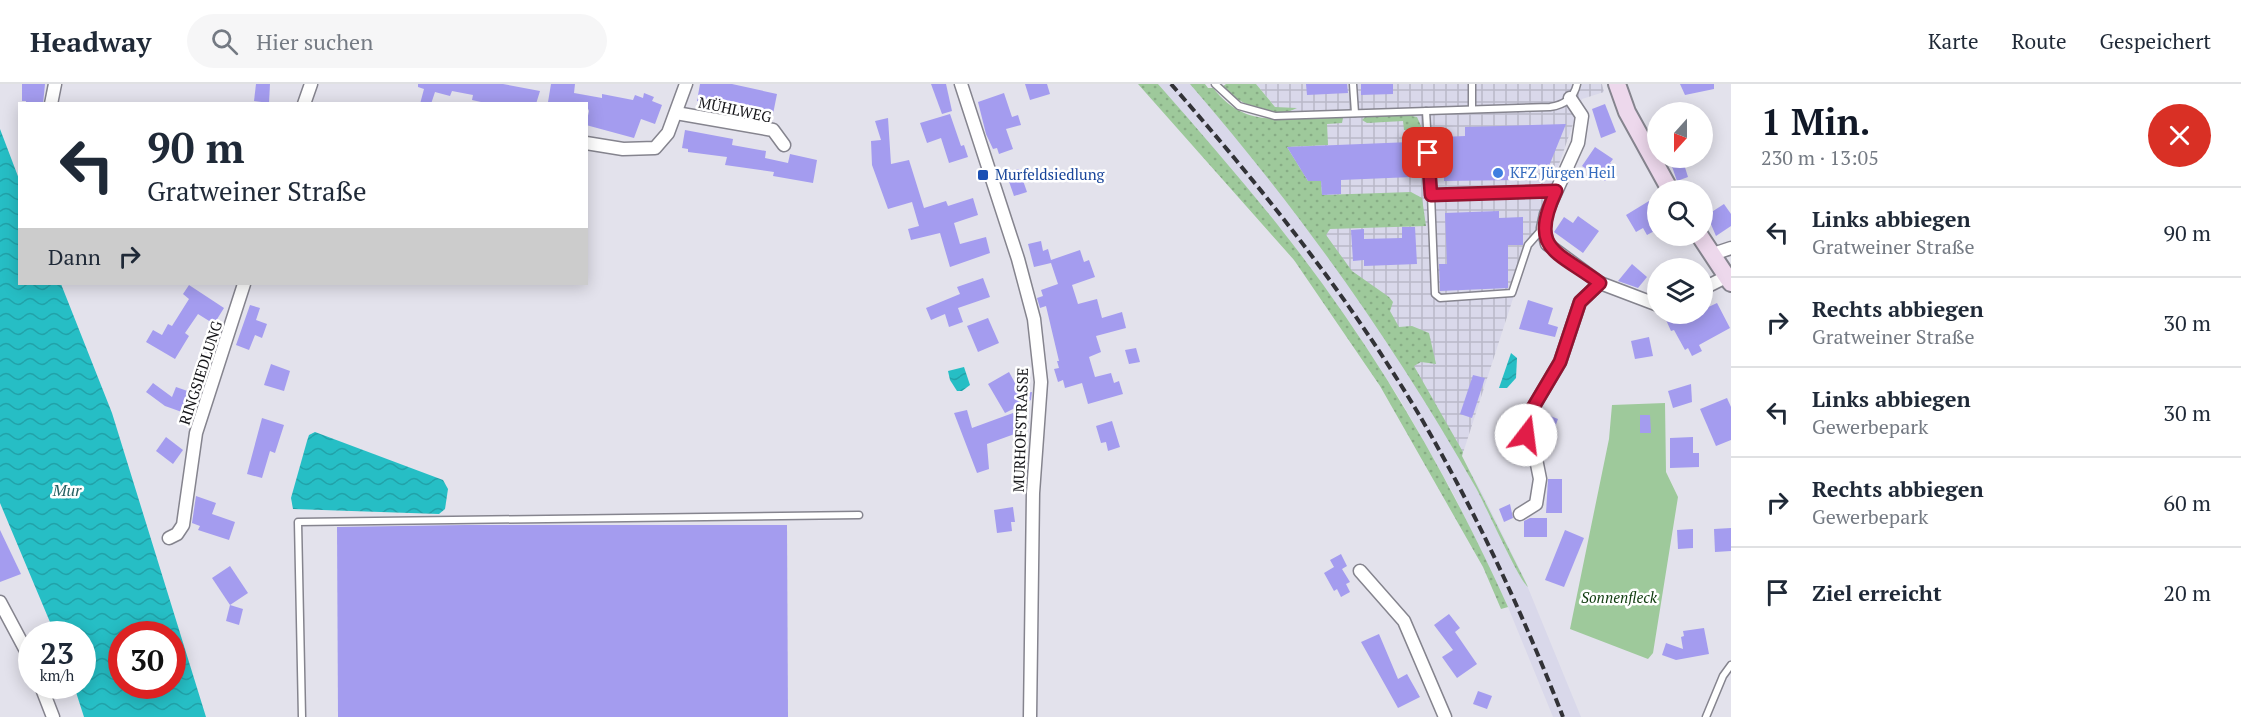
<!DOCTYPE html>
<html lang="de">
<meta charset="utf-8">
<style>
:root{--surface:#fff;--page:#f6f6f7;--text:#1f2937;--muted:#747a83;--line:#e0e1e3;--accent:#111827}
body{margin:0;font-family:"PT Serif",serif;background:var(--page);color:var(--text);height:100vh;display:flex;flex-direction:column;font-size:22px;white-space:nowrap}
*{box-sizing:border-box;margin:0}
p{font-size:20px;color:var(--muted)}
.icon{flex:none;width:33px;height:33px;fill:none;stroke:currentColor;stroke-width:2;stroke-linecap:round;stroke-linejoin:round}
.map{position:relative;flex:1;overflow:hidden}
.side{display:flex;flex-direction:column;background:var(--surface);width:510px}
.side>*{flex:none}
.hud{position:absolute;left:18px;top:18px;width:570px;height:183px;border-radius:0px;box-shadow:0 3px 15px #0003;background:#fff;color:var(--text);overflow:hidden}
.needle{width:39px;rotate:201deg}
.fabs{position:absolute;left:1647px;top:18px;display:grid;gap:12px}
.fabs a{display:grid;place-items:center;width:66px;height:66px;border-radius:50%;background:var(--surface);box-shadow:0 3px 15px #0003;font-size:30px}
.speed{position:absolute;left:18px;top:537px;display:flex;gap:12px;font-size:30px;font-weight:700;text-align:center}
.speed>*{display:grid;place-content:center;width:78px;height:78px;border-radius:50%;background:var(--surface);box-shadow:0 3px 15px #0003;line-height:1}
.speed small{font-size:15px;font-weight:400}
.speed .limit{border:9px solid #d22;background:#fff;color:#111}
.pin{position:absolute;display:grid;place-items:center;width:51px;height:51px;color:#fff;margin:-26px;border-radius:12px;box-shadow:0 3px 9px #0006}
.me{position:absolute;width:66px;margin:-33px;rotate:15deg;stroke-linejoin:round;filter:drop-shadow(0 0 4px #0008)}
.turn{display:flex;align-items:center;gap:21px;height:126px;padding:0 30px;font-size:27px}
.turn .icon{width:78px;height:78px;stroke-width:2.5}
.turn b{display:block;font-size:42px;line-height:51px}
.then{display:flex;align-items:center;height:57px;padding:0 30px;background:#0003;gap:12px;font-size:22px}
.round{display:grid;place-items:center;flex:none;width:63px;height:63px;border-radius:32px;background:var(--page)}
.head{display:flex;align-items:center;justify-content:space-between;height:102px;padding:0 30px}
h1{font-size:36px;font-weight:800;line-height:45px;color:var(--accent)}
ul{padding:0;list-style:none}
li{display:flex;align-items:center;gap:18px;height:90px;padding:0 30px;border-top:2px solid var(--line)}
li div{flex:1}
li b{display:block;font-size:22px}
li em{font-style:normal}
header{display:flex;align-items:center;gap:36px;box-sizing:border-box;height:84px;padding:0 30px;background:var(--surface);border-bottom:2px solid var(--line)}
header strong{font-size:28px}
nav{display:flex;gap:33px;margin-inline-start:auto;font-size:21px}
.search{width:420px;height:54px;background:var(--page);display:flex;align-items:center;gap:15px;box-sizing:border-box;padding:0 21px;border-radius:33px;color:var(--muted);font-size:22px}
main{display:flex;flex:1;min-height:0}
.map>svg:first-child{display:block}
.built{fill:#d9d8ea}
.industrial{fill:url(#industrial-grid)}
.grass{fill:url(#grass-dots)}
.garden{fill:#9ec99b}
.water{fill:url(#water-waves);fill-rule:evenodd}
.building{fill:#a49cef}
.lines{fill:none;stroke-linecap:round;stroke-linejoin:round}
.lane-casing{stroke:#85848e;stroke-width:9}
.street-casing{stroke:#85848e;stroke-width:15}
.secondary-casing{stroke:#85848e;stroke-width:20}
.lane{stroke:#fff;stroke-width:6}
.street{stroke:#fff;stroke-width:12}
.secondary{stroke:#edd8ec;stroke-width:16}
.rail{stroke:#323237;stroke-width:4;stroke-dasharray:9 4.5;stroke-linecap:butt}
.route-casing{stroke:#92132f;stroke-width:15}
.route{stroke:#e11d48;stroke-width:10}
.shop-dot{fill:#3f7fe0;stroke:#fff;stroke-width:2}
.transit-dot{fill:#1a4fb4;stroke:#fff;stroke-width:2}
.labels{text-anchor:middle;stroke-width:5;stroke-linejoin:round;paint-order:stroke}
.street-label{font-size:15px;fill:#151519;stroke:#fff}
.shop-label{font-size:15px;fill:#366cbe;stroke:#fff;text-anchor:start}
.transit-label{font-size:15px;fill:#164399;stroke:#fff;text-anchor:start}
.park-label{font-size:15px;font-style:italic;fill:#0e3b0d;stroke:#fff}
.water-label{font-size:16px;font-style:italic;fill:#276063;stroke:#fff}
</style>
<header>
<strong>Headway</strong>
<div class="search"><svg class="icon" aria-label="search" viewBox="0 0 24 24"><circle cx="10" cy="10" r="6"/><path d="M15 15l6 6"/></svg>Hier suchen</div>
<nav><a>Karte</a><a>Route</a><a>Gespeichert</a></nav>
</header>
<main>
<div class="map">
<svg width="1731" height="633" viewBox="0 0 1731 633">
<defs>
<pattern id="industrial-grid" width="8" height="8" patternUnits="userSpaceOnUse" patternTransform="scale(1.5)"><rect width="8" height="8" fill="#d9d8ea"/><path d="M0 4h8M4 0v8" fill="none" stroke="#b9b8c8"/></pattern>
<pattern id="grass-dots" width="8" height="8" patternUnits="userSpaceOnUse" patternTransform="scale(1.5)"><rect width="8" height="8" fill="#9ec99b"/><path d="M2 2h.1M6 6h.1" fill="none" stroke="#87ac85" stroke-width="1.8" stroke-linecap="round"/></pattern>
<pattern id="water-waves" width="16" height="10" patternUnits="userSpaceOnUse" patternTransform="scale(1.5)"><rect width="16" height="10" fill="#26bec5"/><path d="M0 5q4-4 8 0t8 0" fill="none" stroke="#21a2a9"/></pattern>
</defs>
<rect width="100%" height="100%" fill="#e3e2ec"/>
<polygon class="built" points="1158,0 1197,0 1322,157 1446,344 1482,409 1524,494 1581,633 1553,633 1508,523 1454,411 1401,317 1354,245 1283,148"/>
<polygon class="industrial" points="1256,0 1602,0 1604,8 1582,15 1529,165 1462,372 1446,344 1322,157 1275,23"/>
<g class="grass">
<path d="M 1138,0 L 1158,0 C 1201,49 1244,98 1284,149 C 1374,263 1448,390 1508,523 L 1501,525 L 1483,483 L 1380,302 L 1294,176 Z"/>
<path d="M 1190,0 L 1205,0 L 1208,4 L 1213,4 C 1253,54 1292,25 1343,34 L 1342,39 L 1327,40 L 1328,61 L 1287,63 L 1308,97 L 1321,97 L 1322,111 L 1411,108 L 1422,114 L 1426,142 L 1330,145 L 1326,151 L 1352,187 L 1389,213 L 1393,218 L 1390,227 L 1399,243 L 1412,242 L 1429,249 L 1436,280 L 1421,278 L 1414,282 L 1463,368 L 1462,372 L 1528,503 C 1519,497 1485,420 1476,404 C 1393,258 1300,127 1190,0 Z"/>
<path d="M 1226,0 L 1256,0 L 1275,23 L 1297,24 C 1274,37 1239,20 1222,3 Z"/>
<polygon points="1406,31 1417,33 1421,42 1422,84 1412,94 1411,59 1416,59 1415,46 1404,46 1403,37 1367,39 1362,36 1365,33"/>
</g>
<polygon class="garden" points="1665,319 1666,388 1678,413 1653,569 1648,575 1570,545 1609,355 1612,321"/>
<g class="water">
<path d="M 0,45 L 19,95 L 20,200 L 61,200 L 112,329 L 206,633 L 84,633 L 74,602 L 82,602 L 82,550 L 55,550 L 0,419 ZM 172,550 L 172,602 L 122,602 L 122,550 Z"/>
<polygon points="1511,269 1517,274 1516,294 1507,304 1499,304"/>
<polygon points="964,283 970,301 962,307 957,307 950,296 948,287"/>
<polygon points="315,348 443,396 448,405 445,425 439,430 293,425 291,414 307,357 309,351"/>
</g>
<g class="building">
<polygon points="22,0 45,0 43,20 26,20 26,17 22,17"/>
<polygon points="256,0 270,0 269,19 254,17"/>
<polygon points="418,0 503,0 540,7 536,20 490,20 472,16 473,11 452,7 450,12 435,8 431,20 420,20 424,5 418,3"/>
<polygon points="551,0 575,0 574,9 602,14 602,10 633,16 635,11 643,14 644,9 654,13 652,17 662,21 655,40 641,35 634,54 586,41 589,27 586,20 548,18"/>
<polygon points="700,0 732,0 777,10 773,30 735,23 733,31 719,28 720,21 697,17"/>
<polygon points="931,0 946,0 952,27 942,30"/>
<polygon points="1025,0 1047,0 1050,10 1030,16"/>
<polygon points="1306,0 1347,0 1348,9 1307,11"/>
<polygon points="1361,0 1393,0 1393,10 1361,11"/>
<polygon points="1680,0 1714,0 1714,5 1685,11"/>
<polygon points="1004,9 1012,33 1018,31 1021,41 1006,45 1013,65 999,70 997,64 993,65 986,50 978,18"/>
<polygon points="1605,20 1616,48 1601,54 1592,25"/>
<polygon points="950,30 961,62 964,61 968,73 949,79 941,54 927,59 920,39"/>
<polygon points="888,34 891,80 909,76 924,124 946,117 948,122 973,114 978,131 954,139 960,160 986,153 990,169 950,183 940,149 911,156 908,145 919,142 912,118 888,125 872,81 871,57 881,56 875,37"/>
<polygon points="1566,40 1549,82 1526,82 1526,89 1520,89 1520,96 1444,97 1443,53 1465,52 1465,43"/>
<polygon points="685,46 733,55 732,61 766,67 765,74 788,79 790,70 817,76 813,99 773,92 774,88 725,81 727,73 688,68 688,65 682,64"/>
<polygon points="1411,58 1412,93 1341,96 1341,110 1322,111 1321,97 1308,97 1287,63"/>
<polygon points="1595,63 1613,75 1610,79 1615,83 1605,97 1582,82"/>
<polygon points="1669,74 1682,74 1688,93 1677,97"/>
<polygon points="1019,85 1027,108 1014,112 1006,89"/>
<polygon points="1649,117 1658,131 1658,145 1647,151 1643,144 1636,148 1626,131"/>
<polygon points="1724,120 1731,130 1731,142 1716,152 1707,131"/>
<polygon points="1499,127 1499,134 1523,133 1523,161 1508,161 1508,204 1440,207 1439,180 1447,180 1445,129"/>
<polygon points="1578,132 1599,147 1583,169 1554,148 1564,133 1573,139"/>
<polygon points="1402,143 1415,143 1417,180 1364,182 1364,176 1353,177 1351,146 1364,145 1364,155 1402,154"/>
<polygon points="1041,157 1043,167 1048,165 1051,176 1080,166 1084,178 1089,176 1095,193 1072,201 1078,220 1097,215 1102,234 1122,228 1126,244 1096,252 1101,268 1089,273 1095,293 1111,289 1114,299 1119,297 1123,310 1088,320 1082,299 1065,304 1063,296 1058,298 1054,285 1059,284 1057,277 1059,277 1046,222 1040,224 1037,214 1043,212 1041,206 1058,200 1051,179 1034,183 1028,160"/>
<polygon points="1632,180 1647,193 1638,204 1618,197"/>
<polygon points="983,194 990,213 958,224 963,238 949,243 945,230 931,236 926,224 960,210 957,203"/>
<polygon points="189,201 224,224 214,240 198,230 185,249 189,252 175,275 146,258 153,246 162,251 168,240 172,242 189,215 183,210"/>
<polygon points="1528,216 1553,224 1548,240 1558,243 1555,253 1519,245"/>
<polygon points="1717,219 1730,244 1699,261 1702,267 1692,272 1688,264 1685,266 1674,246 1671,247 1666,236 1675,230 1702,230 1702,226"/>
<polygon points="250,221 260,224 256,236 267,240 262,254 255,251 249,266 236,261"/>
<polygon points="988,234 999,259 978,268 967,242"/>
<polygon points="1649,253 1653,272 1635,275 1631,257"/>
<polygon points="1136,264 1140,278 1129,280 1125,266"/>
<polygon points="271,280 290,287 284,307 264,301"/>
<polygon points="1009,288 1021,310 1032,308 1031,316 1005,329 988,300"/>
<polygon points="1473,291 1485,294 1472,334 1460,330"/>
<polygon points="153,299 172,313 176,303 199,311 193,332 165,322 146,308"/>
<polygon points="1691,300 1692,318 1673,324 1668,307"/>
<polygon points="1727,314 1731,323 1731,356 1716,362 1700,325"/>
<polygon points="967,326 972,344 1013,329 1020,348 987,360 989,385 977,389 954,329"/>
<polygon points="1540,328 1558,335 1549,359 1533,350"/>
<polygon points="1640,331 1650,331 1651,349 1640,349"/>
<polygon points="262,334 284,341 275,369 270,367 262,394 247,390"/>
<polygon points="1112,337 1120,363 1108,367 1106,358 1101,359 1096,342"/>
<polygon points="166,353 183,366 173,380 156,367"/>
<polygon points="1693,353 1693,369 1699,369 1699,383 1670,384 1670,354"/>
<polygon points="1548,395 1562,395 1562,429 1546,429"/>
<polygon points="196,412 216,419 212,430 235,438 229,456 198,446 200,442 192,439"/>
<polygon points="1510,420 1513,434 1504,438 1499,425"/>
<polygon points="1013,423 1015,438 1011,438 1012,447 997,449 994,426"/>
<polygon points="1530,434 1547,434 1547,453 1524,453 1524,437"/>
<polygon points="465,441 787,441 788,633 338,633 337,443"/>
<polygon points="1731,444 1731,467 1715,468 1714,445"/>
<polygon points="1693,445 1693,464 1678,465 1677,446"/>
<polygon points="0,446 21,490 0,498"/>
<polygon points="1565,446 1584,454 1564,503 1545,496"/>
<polygon points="1341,470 1347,482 1342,485 1350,498 1346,500 1350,508 1341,513 1337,505 1334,507 1324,489 1334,483 1330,476"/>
<polygon points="230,482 248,509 230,521 212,494"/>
<polygon points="230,521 243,525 239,541 226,537"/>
<polygon points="1449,530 1460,544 1455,548 1477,580 1457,594 1442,573 1453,566 1434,541"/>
<polygon points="1704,544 1709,570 1676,576 1662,571 1666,559 1683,565 1681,553 1684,552 1683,547"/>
<polygon points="1379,550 1398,595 1407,590 1420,613 1398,624 1361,558"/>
<polygon points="1478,607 1492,612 1487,625 1473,620"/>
</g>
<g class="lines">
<g class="lane-casing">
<g id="lane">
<path d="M 1215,0 L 1239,22 L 1275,32 L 1550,23 C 1564,21 1574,14 1577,0"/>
<polyline points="1353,0 1355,29"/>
<polyline points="1472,0 1472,25"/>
<polyline points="1426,27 1431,111 1556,107"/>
<polyline points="1431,111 1435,210 1440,214 1512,209 1528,161 1543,144"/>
<polyline points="302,633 298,438 859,431"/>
<polyline points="1706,633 1723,592 1731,581"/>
</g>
</g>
<g class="street-casing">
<g id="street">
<polyline points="961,0 1018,175 1034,235 1041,298 1033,409 1030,633"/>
<polyline points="1570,14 1582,32 1578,59 1546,130 1543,144 1547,160 1600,199"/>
<polyline points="51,20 55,0"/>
<polyline points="304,20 311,0"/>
<polyline points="676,29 773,46 784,61"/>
<polyline points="586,59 623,65 655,64 668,49 686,0"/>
<polyline points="1713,170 1731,164"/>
<polyline points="1702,205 1728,192"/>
<polyline points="1520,430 1536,420 1540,395 1536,375 1525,352 1526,341 1531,327 1560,278 1580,218 1600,199 1658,221"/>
<polyline points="169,454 177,450 183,441 196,349 244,200"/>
<polyline points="1360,487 1404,537 1445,633"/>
<polyline points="0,518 32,578"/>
<polyline points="41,602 53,633"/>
</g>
</g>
<g class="secondary-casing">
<g id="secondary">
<polyline points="1617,0 1627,28 1670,106"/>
<polyline points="1700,152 1731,199"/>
</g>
</g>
<use href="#lane" class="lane"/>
<use href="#street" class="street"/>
<use href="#secondary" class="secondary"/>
<path class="rail" d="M 1171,0 C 1263,105 1350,214 1421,334 C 1477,430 1523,530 1563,633"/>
</g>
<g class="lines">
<g class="route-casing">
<path id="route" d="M 1428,69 L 1431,111 L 1556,107 C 1529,166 1555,166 1600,199 L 1580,218 L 1560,278 L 1531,327 L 1526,351"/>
</g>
<use href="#route" class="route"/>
</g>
<circle class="shop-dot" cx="1498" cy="89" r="6"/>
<rect class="transit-dot" x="977" y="85" width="12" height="12" rx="3"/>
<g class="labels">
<g class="street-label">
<text transform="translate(735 26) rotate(12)" y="5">MÜHLWEG</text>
<text transform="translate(201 289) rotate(-72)" y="5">RINGSIEDLUNG</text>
<text transform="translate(1021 346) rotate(-88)" y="5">MURHOFSTRASSE</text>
</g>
<g class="shop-label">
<text x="1510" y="94">KFZ Jürgen Heil</text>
</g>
<g class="transit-label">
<text x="995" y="96">Murfeldsiedlung</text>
</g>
<g class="park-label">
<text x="1619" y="519">Sonnenfleck</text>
</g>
<g class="water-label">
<text x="67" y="412">Mur</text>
</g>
</g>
</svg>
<div class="fabs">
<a><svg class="needle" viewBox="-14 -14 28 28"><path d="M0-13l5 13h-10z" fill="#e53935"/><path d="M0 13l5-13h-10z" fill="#747a83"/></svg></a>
<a><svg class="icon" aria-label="search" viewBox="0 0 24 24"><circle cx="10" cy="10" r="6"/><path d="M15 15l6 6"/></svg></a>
<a><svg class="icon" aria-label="layers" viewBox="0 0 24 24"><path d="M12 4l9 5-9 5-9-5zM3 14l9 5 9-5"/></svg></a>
</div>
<div class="speed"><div>23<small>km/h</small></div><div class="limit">30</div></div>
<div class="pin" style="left:1428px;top:69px;background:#d93025"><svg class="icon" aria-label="arrive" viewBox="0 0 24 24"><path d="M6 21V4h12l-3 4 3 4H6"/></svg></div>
<svg class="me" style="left:1526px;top:351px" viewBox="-20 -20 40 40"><circle r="19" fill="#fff"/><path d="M0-13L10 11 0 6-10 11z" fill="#e11d48"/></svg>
<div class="hud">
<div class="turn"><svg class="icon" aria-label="left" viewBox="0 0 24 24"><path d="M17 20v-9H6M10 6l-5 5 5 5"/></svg><div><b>90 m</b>Gratweiner Straße</div></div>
<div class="then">Dann<svg class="icon" aria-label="right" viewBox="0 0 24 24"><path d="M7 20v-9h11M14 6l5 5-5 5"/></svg></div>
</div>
</div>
<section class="side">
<div class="head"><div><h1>1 Min.</h1><p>230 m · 13:05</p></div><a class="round" style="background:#d93025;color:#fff"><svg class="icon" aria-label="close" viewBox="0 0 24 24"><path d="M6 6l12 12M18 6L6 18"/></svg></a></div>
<ul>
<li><svg class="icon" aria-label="left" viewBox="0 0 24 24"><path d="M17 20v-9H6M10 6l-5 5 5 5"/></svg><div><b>Links abbiegen</b><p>Gratweiner Straße</p></div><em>90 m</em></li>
<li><svg class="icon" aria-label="right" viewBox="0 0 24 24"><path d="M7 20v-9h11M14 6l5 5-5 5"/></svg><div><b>Rechts abbiegen</b><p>Gratweiner Straße</p></div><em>30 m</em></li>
<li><svg class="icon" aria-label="left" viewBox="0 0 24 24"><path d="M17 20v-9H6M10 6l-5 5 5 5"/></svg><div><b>Links abbiegen</b><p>Gewerbepark</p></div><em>30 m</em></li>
<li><svg class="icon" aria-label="right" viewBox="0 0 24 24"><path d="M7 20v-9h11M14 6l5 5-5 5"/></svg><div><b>Rechts abbiegen</b><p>Gewerbepark</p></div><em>60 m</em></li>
<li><svg class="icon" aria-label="arrive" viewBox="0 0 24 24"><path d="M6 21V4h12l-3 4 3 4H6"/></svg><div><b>Ziel erreicht</b></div><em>20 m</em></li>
</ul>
</section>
</main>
